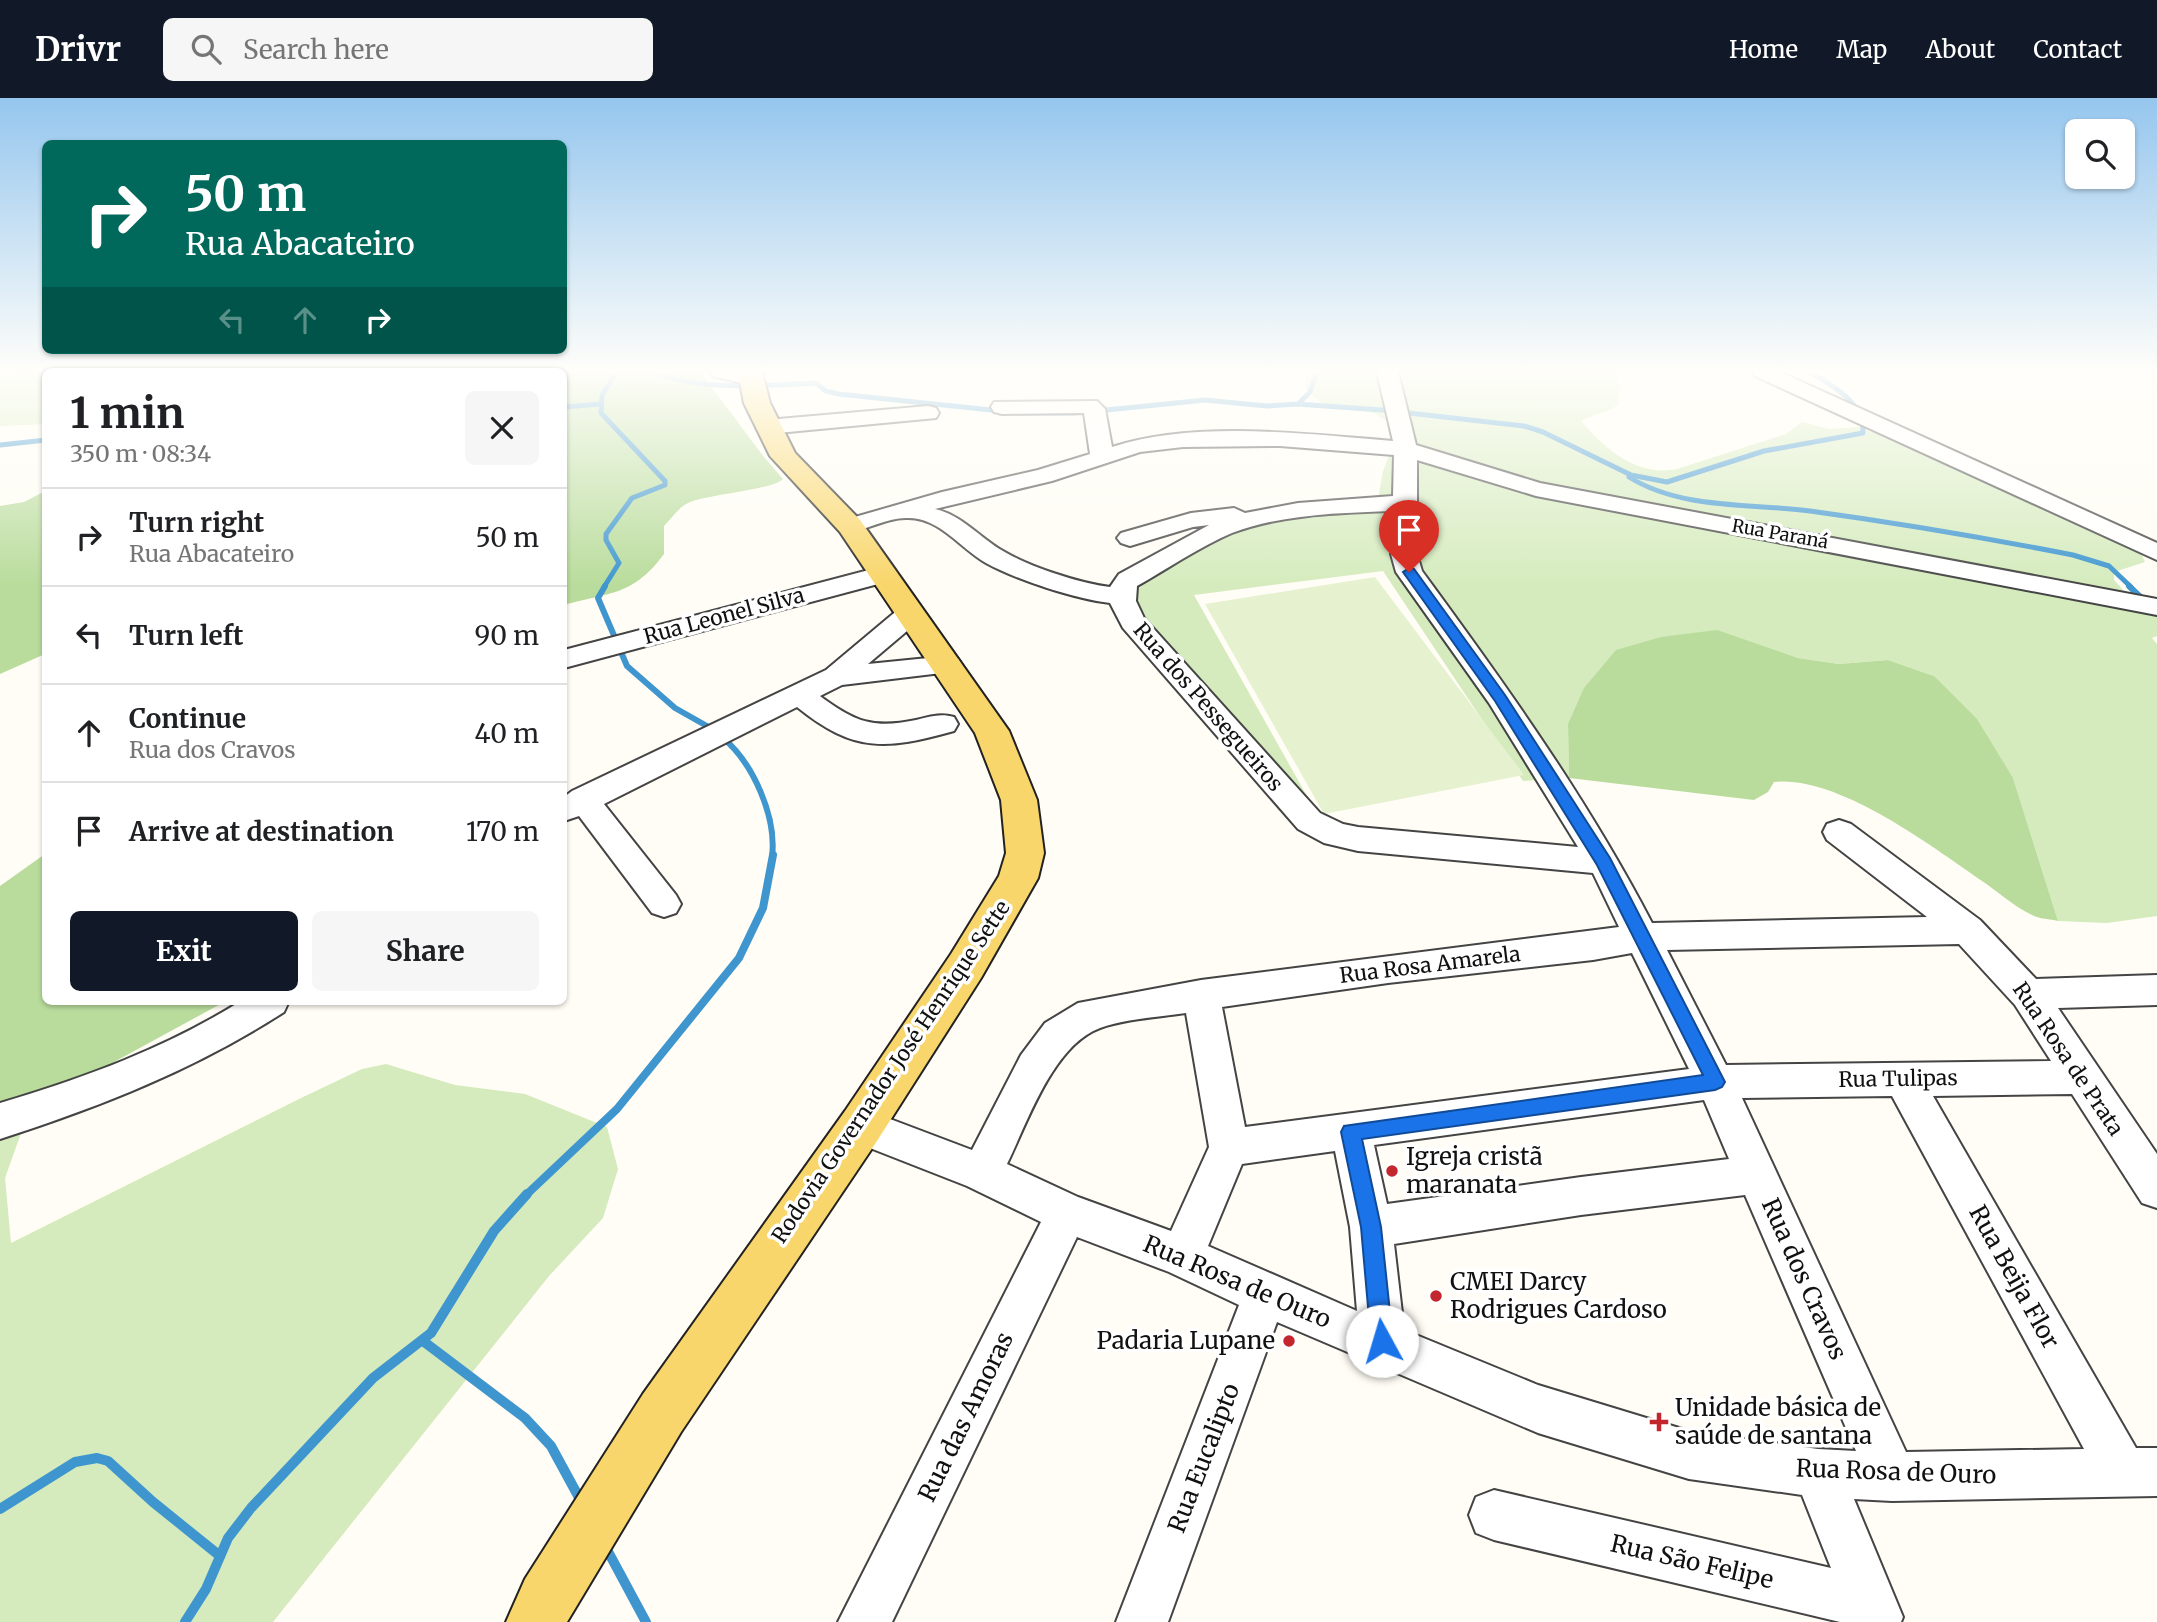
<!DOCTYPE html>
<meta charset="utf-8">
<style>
:root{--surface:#fff;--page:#f6f6f6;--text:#202124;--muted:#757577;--line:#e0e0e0;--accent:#111827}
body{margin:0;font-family:Merriweather,serif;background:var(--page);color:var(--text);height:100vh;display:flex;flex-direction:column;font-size:26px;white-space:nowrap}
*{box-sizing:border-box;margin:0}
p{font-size:23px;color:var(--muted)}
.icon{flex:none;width:38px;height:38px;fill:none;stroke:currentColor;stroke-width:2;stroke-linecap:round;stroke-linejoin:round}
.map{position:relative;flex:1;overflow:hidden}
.details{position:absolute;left:42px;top:270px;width:525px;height:637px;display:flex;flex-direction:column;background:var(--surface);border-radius:10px;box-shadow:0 2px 5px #0004}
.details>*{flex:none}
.guide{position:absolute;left:42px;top:42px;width:525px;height:214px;border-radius:10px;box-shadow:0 2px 5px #0004;background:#00695c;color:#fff;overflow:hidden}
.tools{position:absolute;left:2065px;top:21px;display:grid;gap:14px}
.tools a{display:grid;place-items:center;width:70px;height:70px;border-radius:10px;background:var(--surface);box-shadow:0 2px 5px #0004;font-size:35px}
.pin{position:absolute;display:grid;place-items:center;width:60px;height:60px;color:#fff;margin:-72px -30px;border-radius:50% 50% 50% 0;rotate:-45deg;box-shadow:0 0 7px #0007}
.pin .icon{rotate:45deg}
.me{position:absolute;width:77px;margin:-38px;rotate:354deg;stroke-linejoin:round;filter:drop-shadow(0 0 5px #0008)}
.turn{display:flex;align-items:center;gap:24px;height:147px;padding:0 28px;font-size:32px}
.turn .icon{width:91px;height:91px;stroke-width:2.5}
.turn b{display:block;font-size:49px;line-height:60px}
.lanes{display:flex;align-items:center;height:66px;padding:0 28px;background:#0003;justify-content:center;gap:35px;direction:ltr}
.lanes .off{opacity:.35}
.round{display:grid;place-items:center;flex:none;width:74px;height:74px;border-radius:10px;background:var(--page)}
.head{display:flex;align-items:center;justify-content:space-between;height:119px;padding:0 28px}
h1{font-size:42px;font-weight:700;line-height:52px}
.cta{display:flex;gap:14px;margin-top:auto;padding:14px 28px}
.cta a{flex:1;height:80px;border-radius:10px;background:var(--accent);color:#fff;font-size:28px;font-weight:700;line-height:80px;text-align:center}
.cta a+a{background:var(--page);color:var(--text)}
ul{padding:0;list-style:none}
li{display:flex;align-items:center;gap:21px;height:98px;padding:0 28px;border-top:2px solid var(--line)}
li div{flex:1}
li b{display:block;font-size:26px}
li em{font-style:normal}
header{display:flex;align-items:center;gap:42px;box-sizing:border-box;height:98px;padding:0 35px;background:var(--accent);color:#fff}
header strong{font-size:33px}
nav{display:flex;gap:38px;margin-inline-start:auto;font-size:24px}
.search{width:490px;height:63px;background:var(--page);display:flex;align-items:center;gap:18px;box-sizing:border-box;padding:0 24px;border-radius:10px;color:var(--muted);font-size:26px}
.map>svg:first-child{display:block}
.green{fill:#d5ebbd}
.forest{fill:#b9dc9c}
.pitch{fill:#e6f2cf}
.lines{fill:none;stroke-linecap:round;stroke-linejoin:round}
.stream-far3{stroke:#3f96cf;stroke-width:5}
.stream-far2{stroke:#3f96cf;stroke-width:6}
.stream-far1{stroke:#3f96cf;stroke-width:8}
.stream{stroke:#3f96cf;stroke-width:10}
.minor-casing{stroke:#444;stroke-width:4}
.major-casing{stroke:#222;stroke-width:4}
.minor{fill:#fff;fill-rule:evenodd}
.major{fill:#f9d66b;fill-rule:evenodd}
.route{fill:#1a73e8;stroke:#114b97;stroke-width:2}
.poi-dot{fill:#c4262e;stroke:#fff;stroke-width:2.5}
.labels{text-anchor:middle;stroke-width:7;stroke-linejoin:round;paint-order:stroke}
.far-street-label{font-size:18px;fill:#111;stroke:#fff}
.street-label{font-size:21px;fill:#111;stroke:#fff}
.near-poi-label{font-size:24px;fill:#111;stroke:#fff;text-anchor:start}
.near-street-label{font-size:24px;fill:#111;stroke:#fff}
</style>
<header>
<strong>Drivr</strong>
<div class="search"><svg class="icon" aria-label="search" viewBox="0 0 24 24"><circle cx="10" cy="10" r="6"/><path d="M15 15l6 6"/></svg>Search here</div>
<nav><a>Home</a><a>Map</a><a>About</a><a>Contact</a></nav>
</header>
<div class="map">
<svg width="2157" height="1524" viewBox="0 0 2157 1524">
<rect width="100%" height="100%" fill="#fffdf5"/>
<g class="green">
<polygon points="12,274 45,274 45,326 0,328 0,282"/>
<path d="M 1309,274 L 1615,274 L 1620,289 L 1618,307 C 1606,315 1593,316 1581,323 C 1606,352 1637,379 1677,371 L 1786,336 L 1802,324 L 1829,331 L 1858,329 L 1905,346 L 2140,453 L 2145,464 L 2114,474 L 2114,482 L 2127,496 L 2157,508 L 2157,538 L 2152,540 L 2157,546 L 2157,818 L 2107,825 L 2058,823 L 2013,680 L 1934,578 L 1888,562 L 1839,566 L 1798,560 L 1717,533 L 1568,626 L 1569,680 L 1523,683 L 1383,473 L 1194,497 L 1312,707 L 1194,574 L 1132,509 L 1130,497 L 1151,477 L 1178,459 L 1257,424 L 1370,413 L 1379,396 L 1383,373 L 1396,340 L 1389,324 L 1371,314 L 1343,311 L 1321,305 L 1306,292 L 1305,281 Z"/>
<polygon points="386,966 455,987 525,996 607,1029 618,1071 603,1120 549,1178 273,1524 0,1524 0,1010 25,1024 5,1080 11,1145 301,1000 362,971"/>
</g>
<g class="forest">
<path d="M 564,274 L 704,274 L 704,279 L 764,359 L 783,381 C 773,392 708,396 688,405 C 679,409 671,421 664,428 L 664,456 C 633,498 610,494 564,507 Z"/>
<polygon points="45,393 45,556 0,576 0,408 24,404"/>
<path d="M 1717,532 L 1798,560 L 1839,566 L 1888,562 L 1934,578 L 1977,621 L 2013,680 L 2058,823 C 2050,821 2039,821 2032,817 C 2013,808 1996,792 1979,781 C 1927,745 1838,678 1774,684 L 1768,694 L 1754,702 L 1569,680 L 1568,626 L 1584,590 L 1616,552 L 1661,539 Z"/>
<polygon points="45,756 46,903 226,903 103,970 0,1010 0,788"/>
</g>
<polygon class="pitch" points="1375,479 1524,677 1324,716 1205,506"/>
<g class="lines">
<g class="stream-far3">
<path d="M 652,274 C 705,294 761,287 816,285 L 826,293 L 839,296 L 1001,313"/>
<polyline points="1298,306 1310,294 1317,274"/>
<polyline points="564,309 600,306"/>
<path d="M 1096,313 L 1205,302 L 1267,308 L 1297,306 L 1382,312 L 1524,328 L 1543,334 L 1631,377 L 1667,384 L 1764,353 L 1863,335 C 1864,305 1833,287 1809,274"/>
<polyline points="1016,315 1074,315"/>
<polyline points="0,347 46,342"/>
<path d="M 1629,379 C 1682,412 1751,405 1810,413 C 1898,425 1986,440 2073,457 L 2109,468 L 2131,489"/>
<polyline points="604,489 619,465 606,442 606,436 632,400 665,387 665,383 601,315 602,297 617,274"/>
</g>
<g class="stream-far2">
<polyline points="605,488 598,500 627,568 675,610 714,632"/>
<polyline points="2129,488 2157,515"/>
<path d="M 723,640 C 753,665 777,719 772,759"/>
</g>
<polyline class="stream-far1" points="525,1098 617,1011 739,860 763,810 773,757"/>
<g class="stream">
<polyline points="423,1243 525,1320 551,1348 582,1405"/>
<polyline points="0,1411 75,1364 97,1360 108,1363 153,1404 220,1458"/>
<polyline points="604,1446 646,1524"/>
<polyline points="185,1524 206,1491 228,1440 251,1410 373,1280 431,1235 494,1133 527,1096"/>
</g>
<g class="minor-casing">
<g id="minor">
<polygon points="710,274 757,277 761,281 757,285 750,287 713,278"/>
<path d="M 1377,274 L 1398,274 L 1416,347 L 1540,385 L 2157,501 L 2157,517 L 1536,398 L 1417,362 L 1417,456 L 1422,473 C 1505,586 1587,700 1652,825 L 1927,819 L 1827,742 L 1823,734 L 1827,726 L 1839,722 L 1851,726 L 1980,822 L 2036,881 L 2157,877 L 2157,907 L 2058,910 L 2157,1056 L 2157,1110 L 2142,1105 L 2072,996 L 1933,998 L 2136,1350 L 2157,1350 L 2157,1398 L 1892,1403 L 1854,1401 L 1903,1519 L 1901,1524 L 1840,1524 L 1494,1442 L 1476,1435 L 1469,1417 L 1476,1399 L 1494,1392 L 1831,1470 L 1802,1397 L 1689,1381 L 1538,1335 L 1277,1224 L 1168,1524 L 1116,1524 L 1239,1207 L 1169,1174 L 1077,1139 L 892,1524 L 838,1524 L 1041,1124 L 967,1088 L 847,1041 L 841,1028 L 847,1015 L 861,1010 L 972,1052 L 1021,957 L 1045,925 L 1078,905 L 1201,882 L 1619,829 L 1593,775 L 1358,753 L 1324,745 L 1298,731 L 1123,530 L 1110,505 C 1075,501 1017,482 986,465 C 960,450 940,420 908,420 C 890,419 867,431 850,435 L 841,433 L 838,428 L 841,423 L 942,394 L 1038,372 L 1090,356 L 1084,315 L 1002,316 L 994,314 L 991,309 L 994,304 L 1097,303 L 1105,311 L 1112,349 C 1196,322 1305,336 1393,343 ZM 1280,348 L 1394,357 L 1393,398 L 1298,405 L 1245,415 L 1234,410 L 1191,415 L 1121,435 L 1117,440 L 1121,445 L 1130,448 L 1193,429 L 1209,427 L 1119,476 L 1110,489 C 1079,485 1030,469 1003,453 C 980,440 962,417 935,411 L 1052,383 L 1140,354 L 1183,349 ZM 1393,413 L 1391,456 L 1396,474 L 1489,605 L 1578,749 L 1358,729 L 1343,726 L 1320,715 L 1144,520 L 1136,503 L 1137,488 C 1169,470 1199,449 1232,435 C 1282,416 1340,415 1393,413 ZM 1959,846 L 2015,907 L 2051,963 L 1726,967 L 1667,852 ZM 1632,855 L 1689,971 L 1245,1029 L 1222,909 L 1388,885 L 1593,862 ZM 1186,915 L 1209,1049 L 1171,1133 L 1078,1099 L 1007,1066 C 1027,1025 1053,947 1100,930 C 1124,921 1159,919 1186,915 ZM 1892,998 L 2084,1351 L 1906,1354 L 1742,1000 ZM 1704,1002 L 1729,1061 L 1581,1079 L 1387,1106 L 1374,1047 ZM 1335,1053 L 1350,1129 L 1357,1213 L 1208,1148 L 1242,1066 ZM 1745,1097 L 1856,1353 L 1818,1351 L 1689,1333 L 1538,1287 L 1404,1232 L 1394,1146 L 1581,1117 Z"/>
<polygon points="1752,274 1780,274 2157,445 2157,462 1755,278"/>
<polygon points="928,308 936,310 939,315 936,320 767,336 759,334 756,329 759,324 767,322"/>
<polygon points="884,468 893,470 897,476 893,482 564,570 564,552"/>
<path d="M 910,508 L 920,510 L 924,516 L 920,522 L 868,566 L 948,558 L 958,561 L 962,567 L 958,573 L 842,587 L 820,598 C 855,624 873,631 916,622 C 929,619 940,615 954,619 L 958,626 L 954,633 C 886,652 854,655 797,609 L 604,706 L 676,797 L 681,806 L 676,815 L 664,819 L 652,815 L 579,718 L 564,723 L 564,699 L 572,693 L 826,572 L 900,510 Z"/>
<path d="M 241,903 L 289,903 L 284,914 C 196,971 100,1009 0,1041 L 0,1005 C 84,980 166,950 241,903 Z"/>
</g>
</g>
<g class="major-casing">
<polygon id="major" points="738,274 762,274 770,305 795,355 860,422 1009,633 1037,702 1044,755 1038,780 981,880 877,1043 681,1334 567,1524 506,1524 525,1481 643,1296 845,1013 951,856 999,778 1006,755 1001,702 975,635 840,434 770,358 744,305"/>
</g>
<use href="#minor" class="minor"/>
<use href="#major" class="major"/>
</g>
<linearGradient id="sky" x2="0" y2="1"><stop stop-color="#95c6ee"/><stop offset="0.56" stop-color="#fffefa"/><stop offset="1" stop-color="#fffefa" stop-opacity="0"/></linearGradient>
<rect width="2157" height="488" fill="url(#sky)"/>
<polygon class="route" points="1409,470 1414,471 1505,597 1610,760 1725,984 1722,989 1715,992 1362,1041 1381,1129 1393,1243 1390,1251 1382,1254 1374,1251 1371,1243 1361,1129 1341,1034 1344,1028 1703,977 1597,767 1495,603 1403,474"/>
<g class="poi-dot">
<circle cx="1392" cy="1073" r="7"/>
<circle cx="1436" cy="1198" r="7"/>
<circle cx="1289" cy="1243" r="7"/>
<path d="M1655.5 1313.5h7v7h7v7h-7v7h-7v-7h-7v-7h7z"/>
</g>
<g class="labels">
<g class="far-street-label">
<text transform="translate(1780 436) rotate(10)" y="6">Rua Paraná</text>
</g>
<g class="street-label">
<text transform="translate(724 518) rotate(-15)" y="7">Rua Leonel Silva</text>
<text transform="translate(1208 609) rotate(49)" y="7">Rua dos Pessegueiros</text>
<text transform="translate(1430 867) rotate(-7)" y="7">Rua Rosa Amarela</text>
<text transform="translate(2068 961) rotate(56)" y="7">Rua Rosa de Prata</text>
<text transform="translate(891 974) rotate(-56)" y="7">Rodovia Governador José Henrique Sette</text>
<text transform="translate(1898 981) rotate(-1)" y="7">Rua Tulipas</text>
</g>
<g class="near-poi-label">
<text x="1406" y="1067">Igreja cristã<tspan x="1406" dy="28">maranata</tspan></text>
<text x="1450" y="1192">CMEI Darcy<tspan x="1450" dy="28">Rodrigues Cardoso</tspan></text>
<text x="1275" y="1251" text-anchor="end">Padaria Lupane</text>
<text x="1675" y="1318">Unidade básica de<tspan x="1675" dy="28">saúde de santana</tspan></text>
</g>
<g class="near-street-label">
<text transform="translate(2014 1179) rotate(61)" y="8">Rua Beija Flor</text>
<text transform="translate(1804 1181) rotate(66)" y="8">Rua dos Cravos</text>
<text transform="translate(1237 1184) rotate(23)" y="8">Rua Rosa de Ouro</text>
<text transform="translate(966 1319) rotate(-64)" y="8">Rua das Amoras</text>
<text transform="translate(1204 1360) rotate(-69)" y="8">Rua Eucalipto</text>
<text transform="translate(1896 1374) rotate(2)" y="8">Rua Rosa de Ouro</text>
<text transform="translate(1692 1464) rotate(13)" y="8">Rua São Felipe</text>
</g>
</g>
</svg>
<div class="tools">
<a><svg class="icon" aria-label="search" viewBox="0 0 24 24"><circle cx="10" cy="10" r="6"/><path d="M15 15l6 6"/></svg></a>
</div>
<div class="pin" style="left:1409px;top:474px;background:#d93025"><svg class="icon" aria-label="arrive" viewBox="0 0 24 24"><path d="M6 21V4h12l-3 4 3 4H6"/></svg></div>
<svg class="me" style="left:1382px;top:1243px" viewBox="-20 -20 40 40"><circle r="19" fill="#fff"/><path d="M0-13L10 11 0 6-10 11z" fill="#1a73e8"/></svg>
<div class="guide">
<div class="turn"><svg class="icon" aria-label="right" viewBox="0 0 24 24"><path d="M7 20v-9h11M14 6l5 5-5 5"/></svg><div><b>50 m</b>Rua Abacateiro</div></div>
<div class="lanes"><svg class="icon off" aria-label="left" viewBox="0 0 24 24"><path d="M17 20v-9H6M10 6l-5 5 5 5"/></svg><svg class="icon off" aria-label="ahead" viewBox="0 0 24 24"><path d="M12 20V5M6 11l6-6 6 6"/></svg><svg class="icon" aria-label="right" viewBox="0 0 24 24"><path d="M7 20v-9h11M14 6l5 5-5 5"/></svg></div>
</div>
<section class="details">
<div class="head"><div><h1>1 min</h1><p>350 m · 08:34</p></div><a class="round"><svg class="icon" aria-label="close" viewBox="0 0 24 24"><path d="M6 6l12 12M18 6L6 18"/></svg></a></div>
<ul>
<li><svg class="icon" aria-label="right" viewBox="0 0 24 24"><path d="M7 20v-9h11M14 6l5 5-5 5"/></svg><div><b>Turn right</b><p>Rua Abacateiro</p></div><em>50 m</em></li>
<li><svg class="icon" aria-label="left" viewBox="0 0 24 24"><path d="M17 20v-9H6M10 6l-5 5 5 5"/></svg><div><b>Turn left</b></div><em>90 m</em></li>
<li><svg class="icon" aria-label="ahead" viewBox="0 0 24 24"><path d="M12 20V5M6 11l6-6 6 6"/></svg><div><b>Continue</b><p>Rua dos Cravos</p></div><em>40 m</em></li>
<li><svg class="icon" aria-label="arrive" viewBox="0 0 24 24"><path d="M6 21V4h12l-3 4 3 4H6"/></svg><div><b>Arrive at destination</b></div><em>170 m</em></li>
</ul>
<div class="cta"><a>Exit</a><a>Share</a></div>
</section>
</div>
